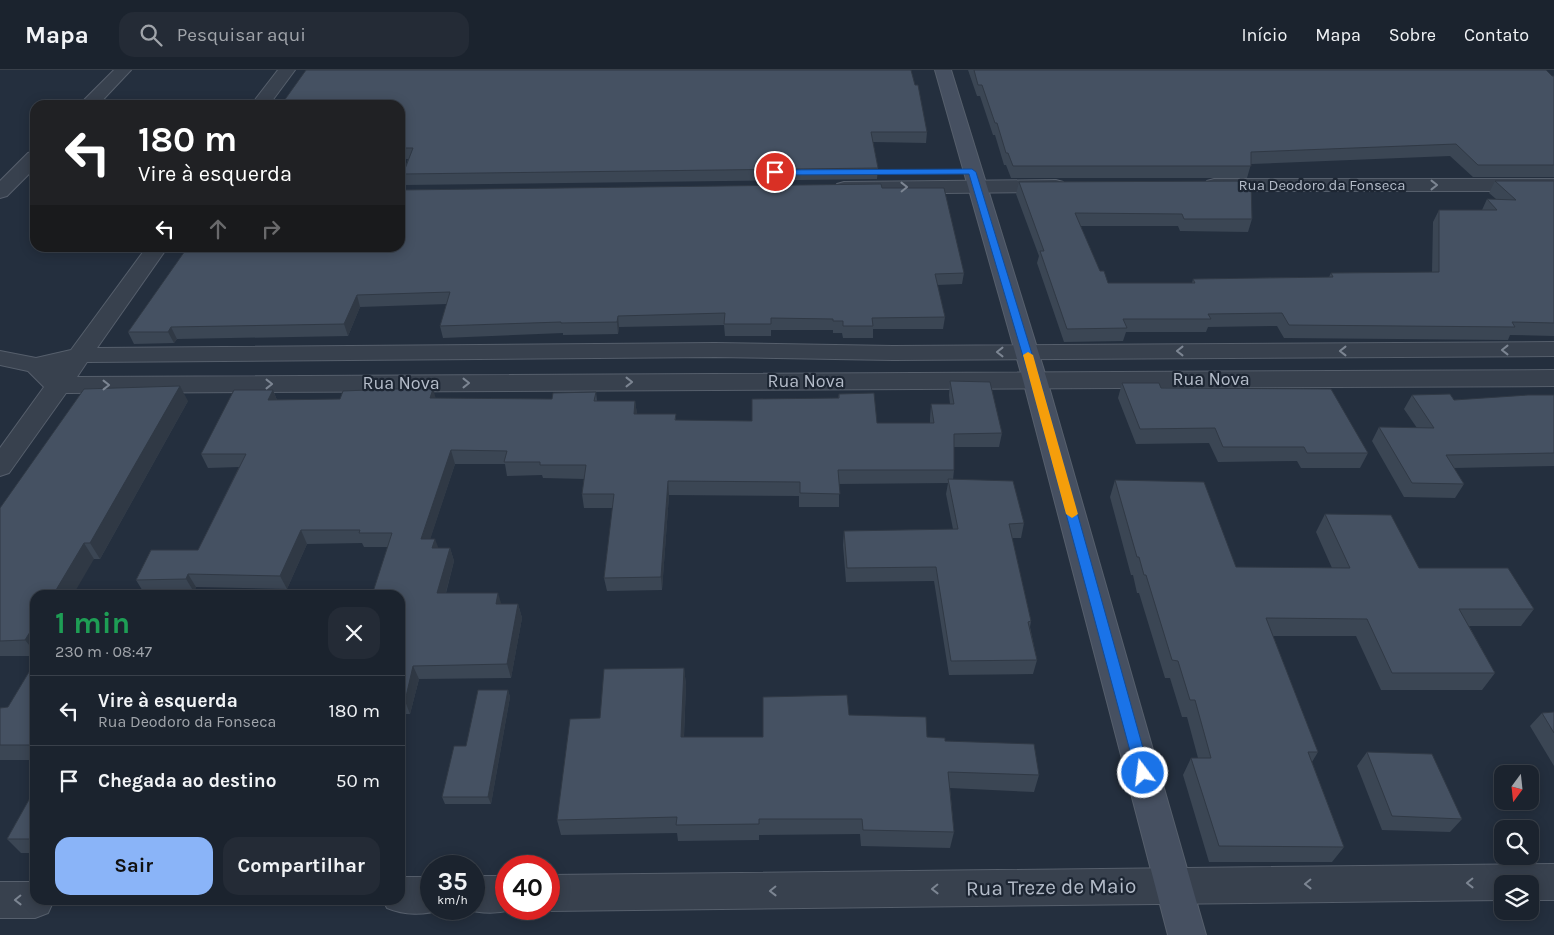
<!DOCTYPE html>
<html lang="pt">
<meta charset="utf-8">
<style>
:root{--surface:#1b232e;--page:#242b36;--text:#f1f3f6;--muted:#a0a4aa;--line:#39404a;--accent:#8ab4f8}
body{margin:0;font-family:Karla,sans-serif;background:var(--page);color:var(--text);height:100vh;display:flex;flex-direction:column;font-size:19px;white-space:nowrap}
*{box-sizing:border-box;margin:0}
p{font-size:16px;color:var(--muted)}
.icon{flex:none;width:28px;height:28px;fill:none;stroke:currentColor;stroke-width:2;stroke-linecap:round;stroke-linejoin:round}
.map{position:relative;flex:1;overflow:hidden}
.sheet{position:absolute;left:30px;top:520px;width:375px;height:315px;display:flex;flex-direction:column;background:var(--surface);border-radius:15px;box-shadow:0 2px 12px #0003,0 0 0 1px var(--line)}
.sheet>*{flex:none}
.guide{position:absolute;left:30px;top:30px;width:375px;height:152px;border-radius:15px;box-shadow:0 2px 12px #0003,0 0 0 1px var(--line);background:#202124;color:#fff;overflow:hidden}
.needle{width:32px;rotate:195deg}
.controls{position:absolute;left:1494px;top:695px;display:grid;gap:10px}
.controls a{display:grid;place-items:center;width:45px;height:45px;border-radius:10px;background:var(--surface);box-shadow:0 2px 12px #0003,0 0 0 1px var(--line);font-size:25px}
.speed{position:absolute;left:420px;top:785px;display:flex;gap:10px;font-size:25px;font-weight:700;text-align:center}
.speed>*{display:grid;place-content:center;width:65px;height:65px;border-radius:50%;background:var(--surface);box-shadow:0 2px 12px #0003,0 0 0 1px var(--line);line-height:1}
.speed small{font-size:12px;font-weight:400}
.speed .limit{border:8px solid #d22;background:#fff;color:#111}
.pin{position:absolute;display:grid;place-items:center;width:42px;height:42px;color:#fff;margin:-21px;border:2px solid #fff;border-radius:50%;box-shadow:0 1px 5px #0007}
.me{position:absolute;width:55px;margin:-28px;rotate:345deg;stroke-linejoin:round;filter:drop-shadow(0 0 4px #0008)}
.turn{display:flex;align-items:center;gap:18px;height:105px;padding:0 25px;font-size:22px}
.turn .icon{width:65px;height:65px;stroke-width:2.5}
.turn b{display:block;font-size:35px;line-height:42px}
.lanes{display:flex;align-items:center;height:48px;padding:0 25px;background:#0003;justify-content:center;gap:25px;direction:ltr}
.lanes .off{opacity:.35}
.round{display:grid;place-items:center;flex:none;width:52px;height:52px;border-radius:15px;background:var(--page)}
.overview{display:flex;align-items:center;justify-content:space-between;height:85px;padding:0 25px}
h1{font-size:30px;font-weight:700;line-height:38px;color:#1e9e55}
.action{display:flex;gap:10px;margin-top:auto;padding:10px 25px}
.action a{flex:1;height:58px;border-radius:15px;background:var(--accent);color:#111;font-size:20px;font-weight:700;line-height:58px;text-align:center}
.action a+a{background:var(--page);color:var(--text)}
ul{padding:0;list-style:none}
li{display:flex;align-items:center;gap:15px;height:70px;padding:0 25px;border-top:1px solid var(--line)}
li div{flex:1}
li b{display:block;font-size:19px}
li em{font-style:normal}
header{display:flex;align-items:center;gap:30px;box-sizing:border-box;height:70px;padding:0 25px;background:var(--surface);border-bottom:1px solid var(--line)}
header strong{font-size:24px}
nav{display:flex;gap:28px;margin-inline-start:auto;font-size:18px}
.search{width:350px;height:45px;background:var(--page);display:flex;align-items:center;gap:12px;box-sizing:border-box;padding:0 18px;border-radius:15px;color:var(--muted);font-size:19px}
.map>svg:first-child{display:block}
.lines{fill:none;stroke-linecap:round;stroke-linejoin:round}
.street-casing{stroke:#565f6c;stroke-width:2}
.secondary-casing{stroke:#565f6c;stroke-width:2}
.street{fill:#38414e;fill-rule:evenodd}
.secondary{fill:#465061;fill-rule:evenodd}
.wall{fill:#3b4654}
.shaded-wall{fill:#303945}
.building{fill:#455162;stroke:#303945}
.oneway{stroke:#7c8592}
.route{fill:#1a73e8;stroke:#114b97}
.slow{fill:#f59e0b}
.labels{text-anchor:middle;stroke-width:4.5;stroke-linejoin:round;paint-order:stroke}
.far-street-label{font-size:15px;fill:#b4bcc9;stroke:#1d2633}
.street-label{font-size:18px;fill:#b4bcc9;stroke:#1d2633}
.near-street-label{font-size:21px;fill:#b4bcc9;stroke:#1d2633}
</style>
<header>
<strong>Mapa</strong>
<div class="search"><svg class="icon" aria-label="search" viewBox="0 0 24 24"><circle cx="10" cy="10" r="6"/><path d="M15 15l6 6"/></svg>Pesquisar aqui</div>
<nav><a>Início</a><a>Mapa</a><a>Sobre</a><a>Contato</a></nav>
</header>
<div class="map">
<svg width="1554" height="865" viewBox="0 0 1554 865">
<rect width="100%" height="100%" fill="#242f3e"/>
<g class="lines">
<g class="street-casing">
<g id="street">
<polygon points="114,0 131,0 98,35 79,35"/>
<polygon points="278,0 295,0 269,35 251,35"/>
<polygon points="35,81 35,98 7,126 0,128 0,111 28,83"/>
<polygon points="1214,109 1554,109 1554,121 1214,121 1207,119 1204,115 1207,111"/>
<polygon points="1056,110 1063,112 1066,116 1063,120 1056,122 844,124 837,122 834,118 837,114 844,112"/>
<polygon points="146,178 167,178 97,278 715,273 893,276 1554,272 1554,286 893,290 715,287 87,292 77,307 1554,300 1554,316 66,323 9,403 0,406 0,378 44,317 28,301 0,295 0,281 36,288 71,280"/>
<polygon points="1554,794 1554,830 1530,830 1530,814 1502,814 1502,830 549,841 543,839 549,839 549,805"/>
<path d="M 474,806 L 506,806 L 506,839 L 514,839 C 500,844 480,844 466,839 L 474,839 Z"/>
<path d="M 400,807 L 431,807 L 431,839 L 442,839 C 424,846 404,845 387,838 L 383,830 L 400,830 Z"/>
<polygon points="0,812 35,812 35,830 54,830 48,843 35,848 0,848"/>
</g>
</g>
<g class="secondary-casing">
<polygon id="secondary" points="935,0 951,0 1047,310 1206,865 1168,865 1023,310"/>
</g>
<use href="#street" class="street"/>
<use href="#secondary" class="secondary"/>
</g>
<g class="wall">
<polygon points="968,0 1546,0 1552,6 1554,6 1554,107 1473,107 1450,86 1251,94 1247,108 1011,108 1006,95 1004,95 995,65 993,65 980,26 977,26"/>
<polygon points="400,35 927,62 926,73 873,72 878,98 877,109 406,115 403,104 408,89 400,89"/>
<polygon points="1495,111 1554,111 1554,266 1510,265 1508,270 1284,268 1277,256 1208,257 1206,262 1126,262 1123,271 1064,272 1037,193 1039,186 1016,124 1019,112 1252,149 1248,162 1180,161 1178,156 1080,156 1100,201 1108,213 1192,213 1193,209 1329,207 1331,203 1432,202 1433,152 1439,140 1482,140 1487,129 1496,129 1489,123"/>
<polygon points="882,118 964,203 962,214 937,215 945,247 943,259 873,259 873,268 843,268 842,263 833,263 833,260 771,260 771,266 725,266 724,255 619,257 618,264 563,265 563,263 443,268 440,256 447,234 360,237 348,266 177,269 174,273 134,274 128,262"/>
<polygon points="950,311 1002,363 999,377 954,377 954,400 953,410 1024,453 1021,468 1012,468 1031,551 1030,557 1037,590 1033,604 949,605 934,511 846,512 843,475 844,461 953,459 946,424 948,413 839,414 839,437 799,437 799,426 669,425 662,520 607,521 604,508 613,438 584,438 582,424 584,409 543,408 542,405 507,406 505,394 455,394 430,469 438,478 450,478 454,491 446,523 502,534 518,534 522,548 511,608 419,609 410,644 400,644 400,525 387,477 364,477 362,473 307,474 287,519 196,517 194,522 144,523 136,510 198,480 239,397 208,398 201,384 273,320 277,330 436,328 552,329 596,322 597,331 635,331 637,344 676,344 676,350 752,351 838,328 839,324 877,353 930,353 930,348 931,334 950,334 949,325"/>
<polygon points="1122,313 1161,318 1368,383 1360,398 1301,398 1297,391 1218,392 1209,373 1136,374 1118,328"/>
<polygon points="1412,325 1454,330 1554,325 1554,396 1454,398 1464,414 1455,428 1404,427 1372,371 1379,357 1417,358 1404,339"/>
<polygon points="188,331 100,489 94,489 35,525 35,586 0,586 0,438"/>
<polygon points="1115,410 1236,497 1332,498 1316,462 1325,444 1419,498 1534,539 1521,556 1469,556 1495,603 1482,620 1381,620 1356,566 1273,566 1318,682 1312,692 1344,777 1332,792 1209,792 1183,705 1191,688 1198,688 1187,647 1182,647 1170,608 1165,608 1139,523 1137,523 1133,505 1131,505 1110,427"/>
<polygon points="35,592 35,690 0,690 0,638 8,637"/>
<polygon points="684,598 686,615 684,667 763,667 849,645 927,667 945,671 1039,705 1034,722 950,718 954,762 950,778 861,776 860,764 759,765 759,770 678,771 677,763 561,765 557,750 600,648"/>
<polygon points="508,620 510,627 491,734 445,734 442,727 466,676"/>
<polygon points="1554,642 1554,696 1530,656 1542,643"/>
<polygon points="1367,682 1462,749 1450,762 1382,760 1357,696"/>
<polygon points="35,719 35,783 21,783 7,769"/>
</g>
<g class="shaded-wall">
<polygon points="357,225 360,237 348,266 344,254"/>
<polygon points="618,246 619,257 618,264 617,252"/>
<polygon points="171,257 177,269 174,273 168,262"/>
<polygon points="180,316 188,331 100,489 90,473"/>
<polygon points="433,319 437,332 430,328"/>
<polygon points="273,320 278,333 268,330"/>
<polygon points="635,331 637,344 634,344"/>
<polygon points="451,380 455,394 426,482 421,469"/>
<polygon points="668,411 669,425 662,520 661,507"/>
<polygon points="301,460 307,474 287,519 280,506"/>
<polygon points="435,469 440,482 432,478"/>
<polygon points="84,473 94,489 73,525 53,525"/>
<polygon points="450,478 454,491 442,537 437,523"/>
<polygon points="188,504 196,517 194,522 186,509"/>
<polygon points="498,523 502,536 496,534"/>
<polygon points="518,534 522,548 511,608 507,594"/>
<polygon points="35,554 35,582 25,570"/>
<polygon points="413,596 419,609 410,644 405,631"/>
<polygon points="684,598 686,615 683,684 681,667"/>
<polygon points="508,620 510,627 491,734 488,727"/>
</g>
<g class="building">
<polygon points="306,0 911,0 915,15 918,15 927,62 871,62 878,98 403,104 413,78 400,78 400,35 281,35"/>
<polygon points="974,0 1546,0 1552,6 1554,6 1554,95 1478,95 1456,74 1251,82 1251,96 1013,96 1008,83 1006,83 997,53 995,53 982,15 978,15"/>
<polygon points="1251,111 1252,149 1184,149 1182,144 1075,143 1100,201 1104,201 1108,213 1195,213 1193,209 1333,207 1331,203 1439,202 1439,140 1497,140 1487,129 1516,130 1495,111 1554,111 1554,253 1512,252 1515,257 1289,255 1282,243 1208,244 1211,249 1123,249 1127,258 1067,259 1040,181 1044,181 1019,112"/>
<polygon points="881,114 882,118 944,118 964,203 935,204 945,247 872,248 873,256 843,256 843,251 833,251 833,249 771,248 771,254 724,254 725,243 618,246 617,252 561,253 561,252 440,256 450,222 357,225 344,254 171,257 168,262 128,262 187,178 400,178 400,120"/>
<polygon points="950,311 990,312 1002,363 954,364 954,400 838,400 840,424 800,423 800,412 668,411 661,507 604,508 614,424 582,424 586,395 540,395 540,392 504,392 507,381 451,380 421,469 435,469 432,478 450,478 437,523 498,523 496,534 518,534 507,594 413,596 405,631 400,631 400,525 372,525 392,463 359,463 360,460 301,460 280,506 188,504 186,509 136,510 151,480 198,480 246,384 201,384 234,320 273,320 268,330 340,329 343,321 392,319 433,319 430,328 552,329 553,323 596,322 594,331 635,331 634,344 676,344 675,350 752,351 752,329 839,328 839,324 874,323 877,353 934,353 931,334 954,334"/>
<polygon points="1122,313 1159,313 1161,318 1331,319 1368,383 1307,383 1304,377 1223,377 1215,358 1140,359"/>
<polygon points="180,316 90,473 84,473 53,525 35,525 35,554 25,570 0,571 0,438 84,319"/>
<polygon points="1450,324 1454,330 1528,325 1554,325 1554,383 1446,385 1464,414 1412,413 1379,357 1434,358 1412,325"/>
<polygon points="948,409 1013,411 1024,453 1009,454 1031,551 1028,552 1037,590 951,591 936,497 847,498 844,461 958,459"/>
<polygon points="1115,410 1204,412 1236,497 1350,498 1325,444 1391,445 1419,498 1508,498 1534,539 1459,539 1495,603 1392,603 1367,549 1266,548 1318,682 1308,682 1344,777 1219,776 1191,688 1211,688 1195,630 1190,630 1178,591 1172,590 1146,505 1144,505 1139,487 1137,487"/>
<polygon points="35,592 35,675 0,675 0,638 8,637"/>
<polygon points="684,598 681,667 763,667 763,627 847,625 849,645 926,647 927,667 945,668 945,671 1034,674 1039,705 948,702 954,762 863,760 862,749 759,749 759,754 676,755 677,747 557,750 570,649 600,648 604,599"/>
<polygon points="478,620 508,620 488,727 442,727 454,676 466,676"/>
<polygon points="1554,642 1554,663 1542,643"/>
<polygon points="1367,682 1432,684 1462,749 1392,746"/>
<polygon points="35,719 35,769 7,769"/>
</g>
<defs><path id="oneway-chevron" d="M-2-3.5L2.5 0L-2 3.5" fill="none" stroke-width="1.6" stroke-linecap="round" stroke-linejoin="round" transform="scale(1.25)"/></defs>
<g class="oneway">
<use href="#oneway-chevron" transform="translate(1434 115)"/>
<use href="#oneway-chevron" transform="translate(904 117) rotate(-1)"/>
<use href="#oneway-chevron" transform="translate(1505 280) rotate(180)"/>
<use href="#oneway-chevron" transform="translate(1180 281) rotate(180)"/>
<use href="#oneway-chevron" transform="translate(1343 281) rotate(180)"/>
<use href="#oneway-chevron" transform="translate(1000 282) rotate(180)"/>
<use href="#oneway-chevron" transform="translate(629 312)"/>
<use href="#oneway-chevron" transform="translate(466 313)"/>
<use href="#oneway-chevron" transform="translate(269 314)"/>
<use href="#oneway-chevron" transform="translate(106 315)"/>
<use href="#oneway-chevron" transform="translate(1470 813) rotate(179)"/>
<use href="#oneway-chevron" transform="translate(1308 814) rotate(179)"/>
<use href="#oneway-chevron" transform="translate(935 819) rotate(179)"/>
<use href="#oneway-chevron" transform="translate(773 821) rotate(179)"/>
<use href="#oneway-chevron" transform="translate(18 830) rotate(179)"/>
</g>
<polygon class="route" points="972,99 976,102 1040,310 1150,703 1148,708 1143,710 1138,708 1136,703 1030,310 969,104 775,105 771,102 775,100"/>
<polygon class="slow" points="1028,282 1033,285 1078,444 1072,448 1066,444 1023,285"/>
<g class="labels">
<g class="far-street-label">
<text x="1322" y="120">Rua Deodoro da Fonseca</text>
</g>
<g class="street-label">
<text x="1211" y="315">Rua Nova</text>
<text x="806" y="317">Rua Nova</text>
<text x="401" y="319">Rua Nova</text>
</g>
<g class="near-street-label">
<text transform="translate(1051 817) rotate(-1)" y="7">Rua Treze de Maio</text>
</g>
</g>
</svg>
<div class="controls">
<a><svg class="needle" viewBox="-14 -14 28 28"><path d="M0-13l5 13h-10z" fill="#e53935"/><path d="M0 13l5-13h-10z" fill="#a0a4aa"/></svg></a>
<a><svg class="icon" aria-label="search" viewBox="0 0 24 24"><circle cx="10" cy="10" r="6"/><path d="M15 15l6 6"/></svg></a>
<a><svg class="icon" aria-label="layers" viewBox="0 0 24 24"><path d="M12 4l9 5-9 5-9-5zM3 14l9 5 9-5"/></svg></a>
</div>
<div class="speed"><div>35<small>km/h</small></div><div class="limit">40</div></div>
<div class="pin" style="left:775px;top:102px;background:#d93025"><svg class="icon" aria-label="arrive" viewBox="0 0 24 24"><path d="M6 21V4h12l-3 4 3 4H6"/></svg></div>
<svg class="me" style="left:1143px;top:703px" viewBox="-20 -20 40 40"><circle r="17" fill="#1a73e8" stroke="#fff" stroke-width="3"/><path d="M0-11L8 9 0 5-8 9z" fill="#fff"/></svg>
<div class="guide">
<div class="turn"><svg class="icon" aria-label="left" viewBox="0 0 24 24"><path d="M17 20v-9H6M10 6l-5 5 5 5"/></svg><div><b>180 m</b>Vire à esquerda</div></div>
<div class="lanes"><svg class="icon" aria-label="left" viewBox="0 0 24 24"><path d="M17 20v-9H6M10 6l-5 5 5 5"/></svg><svg class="icon off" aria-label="ahead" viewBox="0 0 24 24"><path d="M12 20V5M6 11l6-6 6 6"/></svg><svg class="icon off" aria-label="right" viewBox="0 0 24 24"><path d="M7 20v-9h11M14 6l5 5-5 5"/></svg></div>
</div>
<section class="sheet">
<div class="overview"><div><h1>1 min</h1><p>230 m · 08:47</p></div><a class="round"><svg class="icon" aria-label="close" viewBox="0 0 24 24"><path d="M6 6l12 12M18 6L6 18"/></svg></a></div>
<ul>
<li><svg class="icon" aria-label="left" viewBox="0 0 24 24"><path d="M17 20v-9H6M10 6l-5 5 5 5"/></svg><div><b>Vire à esquerda</b><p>Rua Deodoro da Fonseca</p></div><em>180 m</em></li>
<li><svg class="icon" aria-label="arrive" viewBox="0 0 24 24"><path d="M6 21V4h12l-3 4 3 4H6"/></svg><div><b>Chegada ao destino</b></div><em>50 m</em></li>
</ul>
<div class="action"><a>Sair</a><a>Compartilhar</a></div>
</section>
</div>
